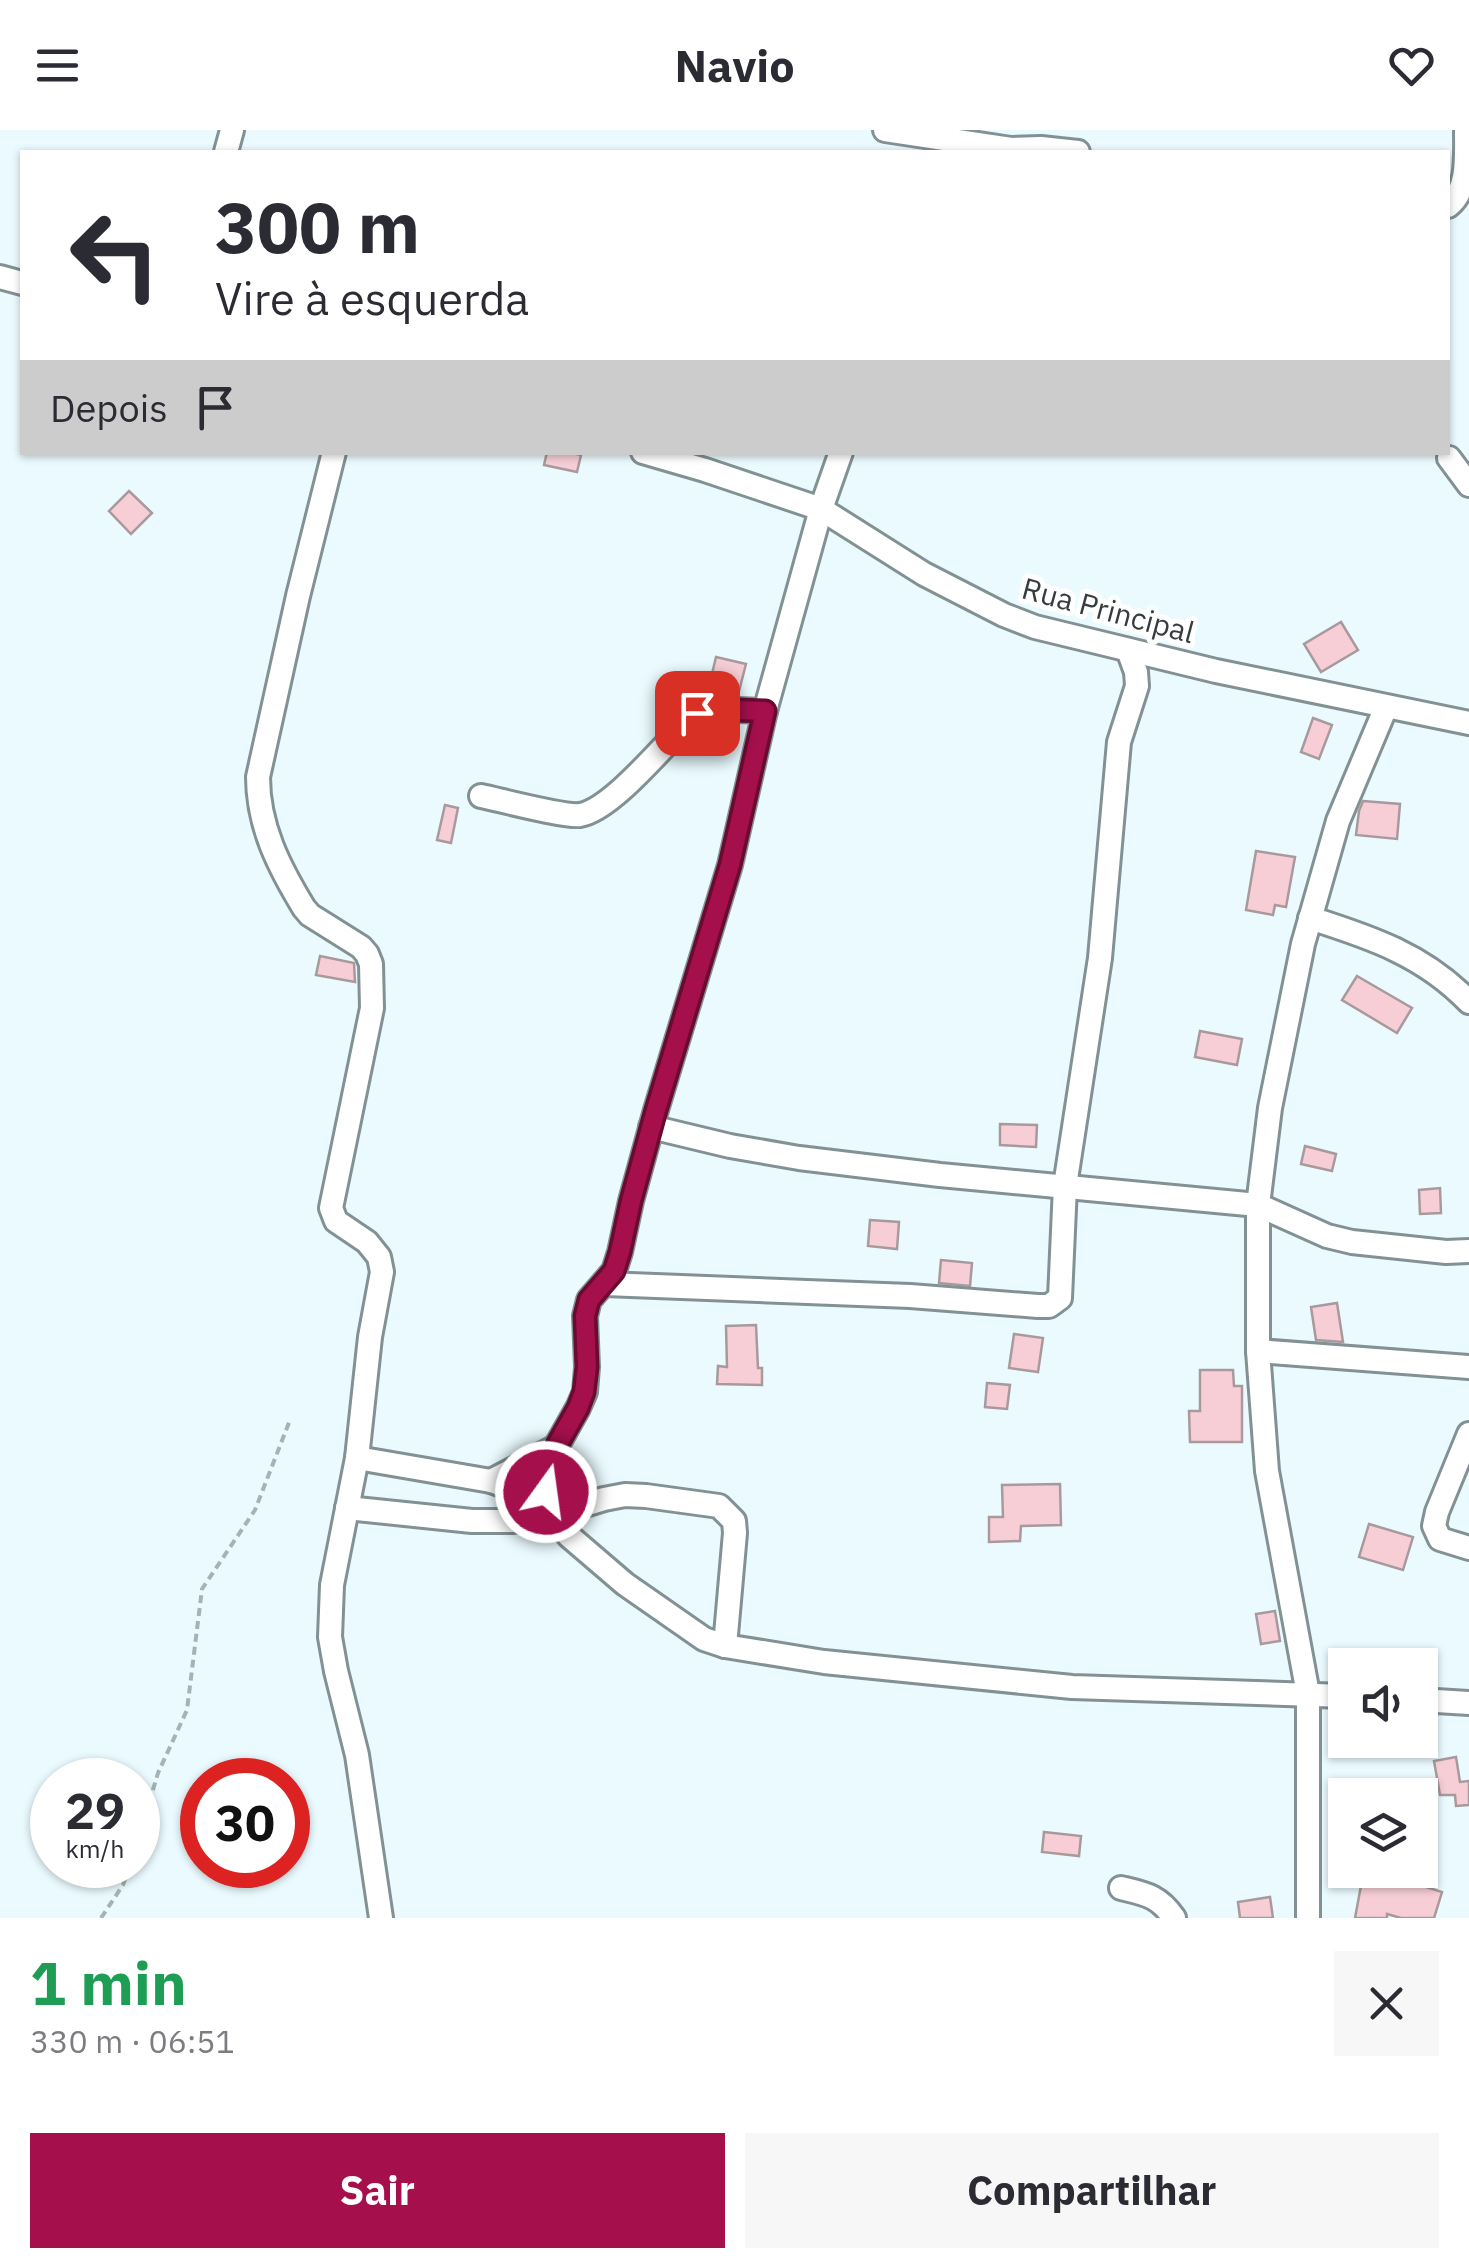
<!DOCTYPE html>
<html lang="pt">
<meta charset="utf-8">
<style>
:root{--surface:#fff;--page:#f7f7f7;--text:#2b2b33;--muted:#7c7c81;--accent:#a40f4c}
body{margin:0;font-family:"IBM Plex Sans",sans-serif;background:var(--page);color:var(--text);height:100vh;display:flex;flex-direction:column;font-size:38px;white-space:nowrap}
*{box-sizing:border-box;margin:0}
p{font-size:32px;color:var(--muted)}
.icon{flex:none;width:55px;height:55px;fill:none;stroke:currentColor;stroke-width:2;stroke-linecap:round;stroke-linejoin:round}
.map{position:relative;height:1788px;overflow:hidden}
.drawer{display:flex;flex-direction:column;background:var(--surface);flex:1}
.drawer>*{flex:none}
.hud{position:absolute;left:20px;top:20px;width:1430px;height:305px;border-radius:0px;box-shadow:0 2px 8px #0004;background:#fff;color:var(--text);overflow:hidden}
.buttons{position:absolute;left:1328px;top:1518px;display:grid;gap:20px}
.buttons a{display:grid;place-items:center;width:110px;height:110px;border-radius:0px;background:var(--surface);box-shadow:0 2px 8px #0004;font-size:50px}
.speed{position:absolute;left:30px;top:1628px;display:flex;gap:20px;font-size:50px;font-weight:700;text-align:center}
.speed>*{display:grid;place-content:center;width:130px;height:130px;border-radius:50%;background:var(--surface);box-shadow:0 2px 8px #0004;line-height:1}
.speed small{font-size:25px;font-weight:400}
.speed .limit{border:15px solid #d22;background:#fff;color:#111}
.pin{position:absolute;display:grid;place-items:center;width:85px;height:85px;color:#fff;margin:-42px;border-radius:20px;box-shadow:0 5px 15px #0006}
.me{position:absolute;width:110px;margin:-55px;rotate:14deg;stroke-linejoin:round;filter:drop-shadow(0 0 8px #0008)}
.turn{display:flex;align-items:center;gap:35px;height:210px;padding:0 30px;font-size:45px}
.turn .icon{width:130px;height:130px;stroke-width:2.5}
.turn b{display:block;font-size:70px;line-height:85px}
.then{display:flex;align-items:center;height:95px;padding:0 30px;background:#0003;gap:20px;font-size:38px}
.round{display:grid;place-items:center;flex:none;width:105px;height:105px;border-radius:0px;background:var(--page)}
.summary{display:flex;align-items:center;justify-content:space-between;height:170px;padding:0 30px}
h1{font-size:60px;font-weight:700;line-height:75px;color:#1e9e55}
.primary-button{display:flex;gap:20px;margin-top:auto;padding:20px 30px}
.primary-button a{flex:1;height:115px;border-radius:0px;background:var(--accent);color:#fff;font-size:40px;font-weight:700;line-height:115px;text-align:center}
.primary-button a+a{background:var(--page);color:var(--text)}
header{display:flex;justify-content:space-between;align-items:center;height:130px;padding:0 30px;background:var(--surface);font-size:45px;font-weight:700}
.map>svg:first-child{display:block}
.building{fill:#f7ced6;stroke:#a89a9c;stroke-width:2.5}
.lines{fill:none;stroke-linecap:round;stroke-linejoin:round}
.minor-casing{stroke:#829193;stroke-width:28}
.path{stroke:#a6b3b6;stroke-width:4;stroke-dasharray:8 5;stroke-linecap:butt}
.minor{stroke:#fff;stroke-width:22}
.route-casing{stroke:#6b0a31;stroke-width:25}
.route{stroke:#a40f4c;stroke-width:18}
.labels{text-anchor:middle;stroke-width:10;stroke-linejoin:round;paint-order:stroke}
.street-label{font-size:30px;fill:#373d3e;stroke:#fff}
</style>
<header><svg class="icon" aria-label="menu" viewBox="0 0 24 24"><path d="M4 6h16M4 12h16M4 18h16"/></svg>Navio<svg class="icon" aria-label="heart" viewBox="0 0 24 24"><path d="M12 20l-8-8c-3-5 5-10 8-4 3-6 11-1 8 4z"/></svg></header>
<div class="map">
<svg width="1469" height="1788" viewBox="0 0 1469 1788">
<rect width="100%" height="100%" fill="#eafafe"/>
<g class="building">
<polygon points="547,322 569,322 581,325 577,342 544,335"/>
<polygon points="129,361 152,383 131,404 109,381"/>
<polygon points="1341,492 1358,520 1321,542 1304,514"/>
<polygon points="716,527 746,534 738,565 707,565"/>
<polygon points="1313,588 1332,595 1319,629 1301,622"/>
<polygon points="1363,671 1400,674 1397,709 1356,705 1359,681"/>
<polygon points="445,675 458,678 451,713 437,710"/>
<polygon points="1256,721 1295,727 1286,777 1275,775 1273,785 1246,780"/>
<polygon points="320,826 354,833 355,852 316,845"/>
<polygon points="1357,846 1412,878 1397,903 1342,870"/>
<polygon points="1200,901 1242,909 1237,935 1195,927"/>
<polygon points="1000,994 1037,995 1036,1017 1000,1015"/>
<polygon points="1305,1016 1336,1024 1332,1041 1301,1034"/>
<polygon points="1440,1058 1441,1083 1420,1084 1419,1060"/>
<polygon points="870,1090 899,1092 897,1119 868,1116"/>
<polygon points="941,1130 972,1133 970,1156 939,1153"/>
<polygon points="1337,1173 1343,1212 1316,1210 1311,1177"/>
<polygon points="756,1195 758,1238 762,1238 762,1255 717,1254 718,1236 727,1237 726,1196"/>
<polygon points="1014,1204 1043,1208 1038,1242 1009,1238"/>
<polygon points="1200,1240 1233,1240 1234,1256 1242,1256 1242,1312 1190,1312 1189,1281 1200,1281"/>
<polygon points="987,1253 1010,1255 1007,1279 985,1277"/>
<polygon points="1060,1354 1061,1395 1021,1396 1020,1411 989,1412 989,1387 1003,1387 1002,1355"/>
<polygon points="1369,1394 1413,1407 1403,1440 1359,1427"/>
<polygon points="1275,1481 1280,1511 1261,1514 1256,1484"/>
<polygon points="1456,1627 1460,1652 1469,1651 1469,1675 1456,1676 1455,1665 1440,1665 1434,1631"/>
<polygon points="1044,1702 1081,1706 1079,1726 1042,1722"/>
<polygon points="1363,1745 1411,1752 1442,1762 1434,1788 1401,1788 1387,1784 1387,1788 1355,1788"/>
<polygon points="1270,1767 1273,1788 1240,1788 1238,1772"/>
</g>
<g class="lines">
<g class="minor-casing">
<g id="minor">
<polyline points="885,0 1011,19 1041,18 1078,22"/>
<polyline points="226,22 232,0"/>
<path d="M 1448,76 C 1469,60 1466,26 1466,0"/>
<polyline points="0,147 22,153"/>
<path d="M 334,322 L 298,466 L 258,647 C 258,696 279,737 304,778 L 310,785 L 361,817 L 367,824 L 371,834 L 372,878 L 331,1078 L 336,1091 L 367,1112 L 379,1127 L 382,1142 L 370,1207 L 357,1328 L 332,1455 L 330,1507 L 336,1541 L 357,1625 L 381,1788"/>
<polyline points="643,322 705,340 821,379 924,444 1004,485 1035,497 1216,541 1469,593"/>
<polyline points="1449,328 1469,355"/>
<path d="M 481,666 C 500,670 565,687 580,685 C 614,679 669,608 697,583 L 712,579 L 765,581"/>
<path d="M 1310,788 C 1370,807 1424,825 1469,872"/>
<polyline points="651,997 730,1016 799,1028 940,1045 1258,1075 1327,1106 1352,1112 1446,1122 1469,1121"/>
<polyline points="605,1154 910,1166 1038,1176 1049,1176 1060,1168 1065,1056 1100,828 1119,612 1137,556 1136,542 1128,520"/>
<polyline points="1258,1221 1469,1237"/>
<polyline points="1469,1304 1437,1382 1434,1396 1440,1409 1469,1418"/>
<polyline points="357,1328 491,1351 519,1361 546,1377 569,1406 625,1454 704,1509 725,1516 824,1532 1072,1557 1345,1566"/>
<polyline points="491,1351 556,1317"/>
<polyline points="546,1377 548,1339 556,1317 578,1278 585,1262 587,1237 585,1186 589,1170 614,1141 620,1122 631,1071 656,980 730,735 765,581 821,379 841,322"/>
<polyline points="347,1378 472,1391 513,1391 552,1385 604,1369 625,1365 646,1366 719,1376 734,1391 735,1403 725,1516"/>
<polyline points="1420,1570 1469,1573"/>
<path d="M 1121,1758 C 1146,1764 1159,1766 1174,1788"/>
<polyline points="1308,1788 1308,1564 1267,1341 1258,1221 1258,1075 1270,978 1303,814 1338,691 1386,577"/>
</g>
</g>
<g class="path">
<polyline points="138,1710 158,1643 187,1580 202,1459 255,1380 290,1290"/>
<polyline points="101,1788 123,1755 130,1735"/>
</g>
<use href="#minor" class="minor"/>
</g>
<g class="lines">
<g class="route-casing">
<polyline id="route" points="546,1362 548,1339 556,1317 578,1278 584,1262 587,1237 585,1186 589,1170 614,1141 620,1122 631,1071 656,980 730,735 765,581 712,579 697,583"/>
</g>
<use href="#route" class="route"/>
</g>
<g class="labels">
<g class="street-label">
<text transform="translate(1108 481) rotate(15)" y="10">Rua Principal</text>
</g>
</g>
</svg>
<div class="buttons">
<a><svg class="icon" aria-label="sound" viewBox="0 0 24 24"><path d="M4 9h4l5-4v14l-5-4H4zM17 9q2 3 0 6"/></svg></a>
<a><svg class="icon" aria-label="layers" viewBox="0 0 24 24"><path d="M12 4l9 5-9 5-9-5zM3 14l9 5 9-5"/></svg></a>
</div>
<div class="speed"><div>29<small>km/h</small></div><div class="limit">30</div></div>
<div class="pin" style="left:697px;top:583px;background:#d93025"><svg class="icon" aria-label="arrive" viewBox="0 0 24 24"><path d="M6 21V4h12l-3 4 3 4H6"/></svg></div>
<svg class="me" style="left:546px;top:1362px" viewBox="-20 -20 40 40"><circle r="17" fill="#a40f4c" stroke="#fff" stroke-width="3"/><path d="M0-11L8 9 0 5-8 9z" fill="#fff"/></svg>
<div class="hud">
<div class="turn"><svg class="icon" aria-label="left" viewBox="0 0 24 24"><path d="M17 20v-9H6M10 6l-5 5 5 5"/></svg><div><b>300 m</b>Vire à esquerda</div></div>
<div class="then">Depois<svg class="icon" aria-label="arrive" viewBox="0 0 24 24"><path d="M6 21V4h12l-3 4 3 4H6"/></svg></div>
</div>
</div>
<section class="drawer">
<div class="summary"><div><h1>1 min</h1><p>330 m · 06:51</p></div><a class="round"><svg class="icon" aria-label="close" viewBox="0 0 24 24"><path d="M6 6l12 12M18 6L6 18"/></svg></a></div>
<div class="primary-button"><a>Sair</a><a>Compartilhar</a></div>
</section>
